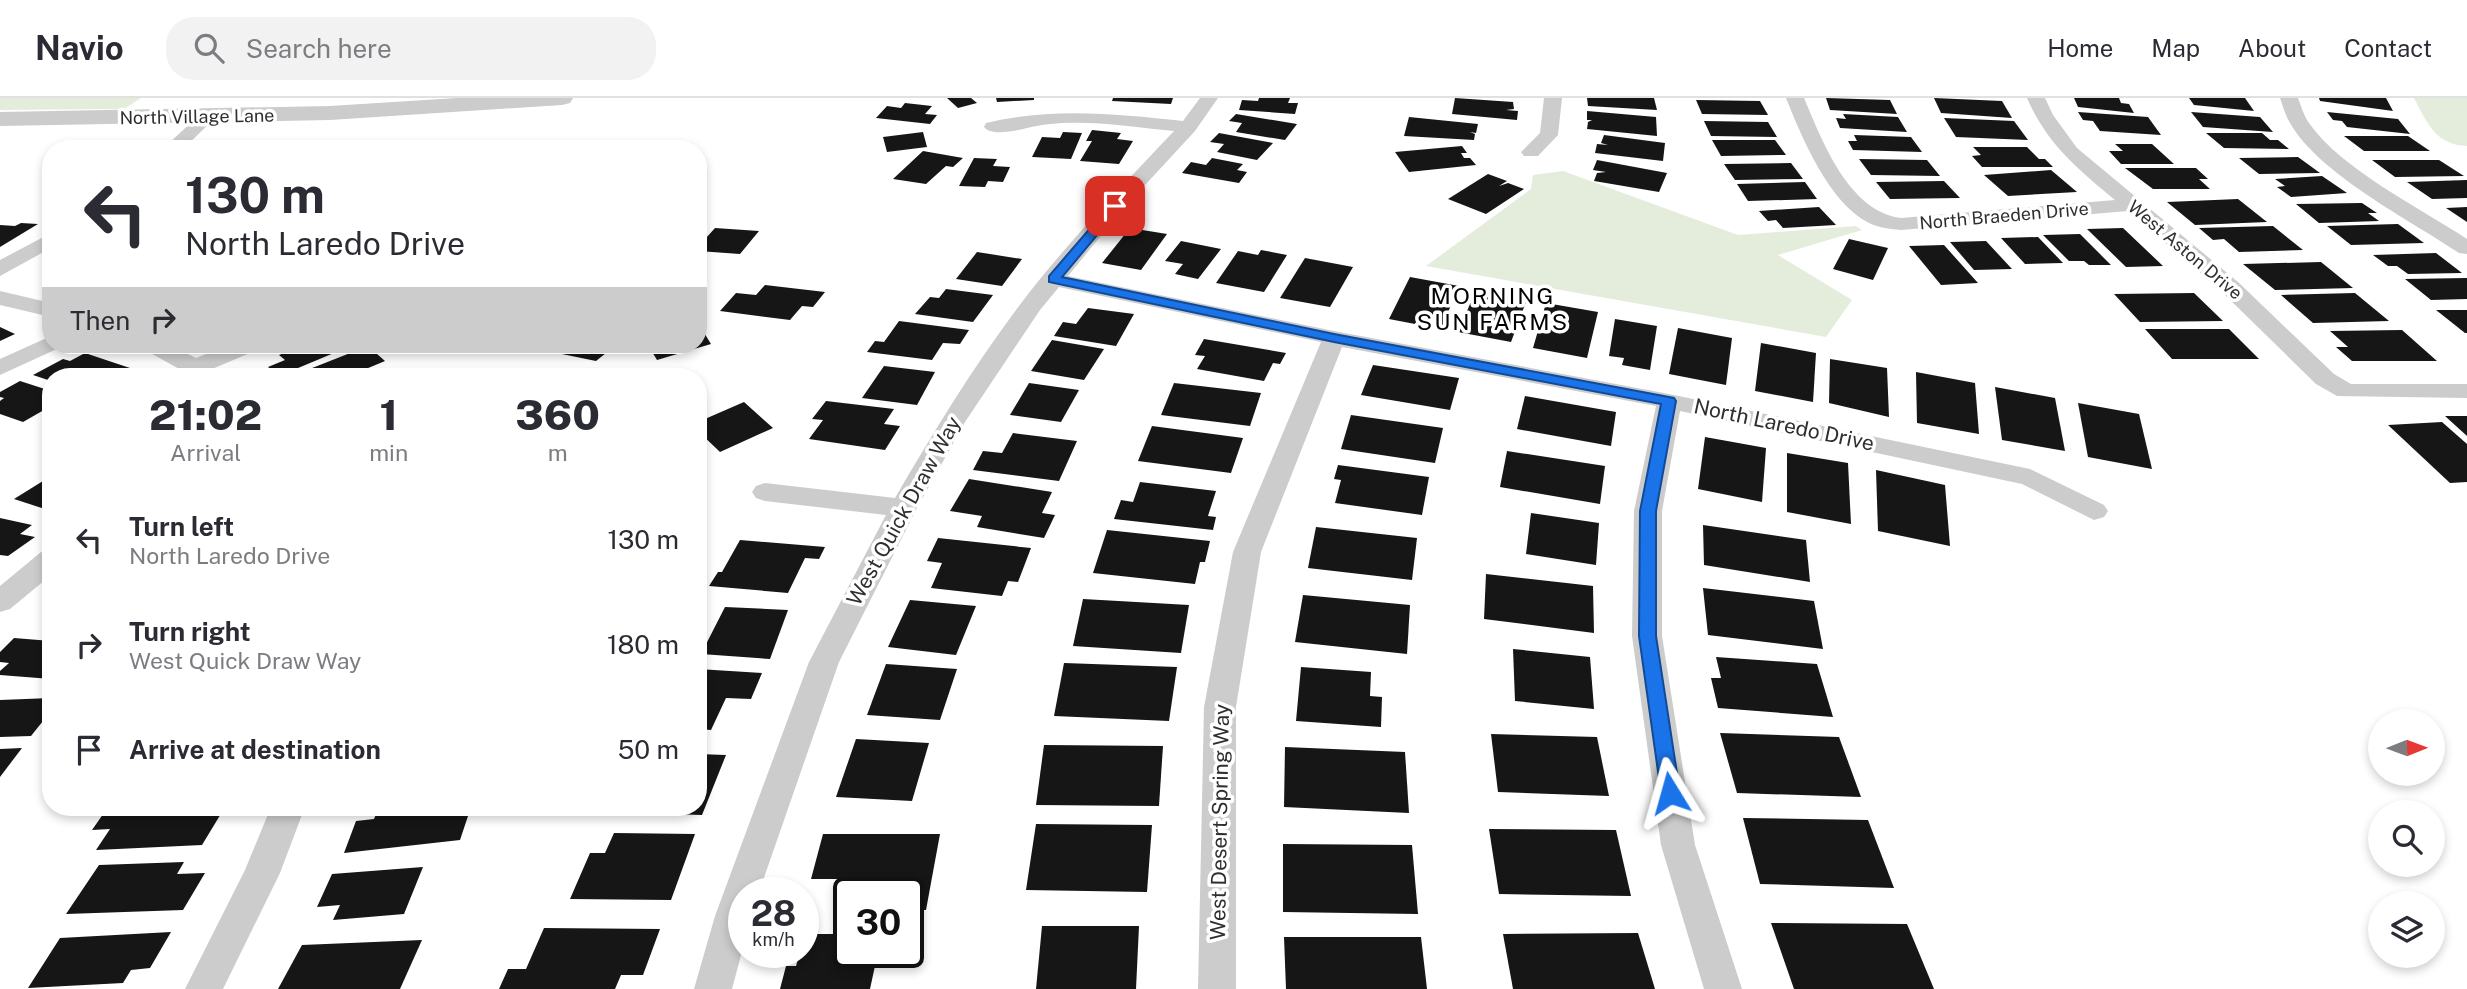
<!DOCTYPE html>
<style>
:root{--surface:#fff;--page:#f2f2f3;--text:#2b2b33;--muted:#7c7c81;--line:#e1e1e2}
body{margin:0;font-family:"Public Sans",sans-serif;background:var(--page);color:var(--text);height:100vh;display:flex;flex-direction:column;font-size:26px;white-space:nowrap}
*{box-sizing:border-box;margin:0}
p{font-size:23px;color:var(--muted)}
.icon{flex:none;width:38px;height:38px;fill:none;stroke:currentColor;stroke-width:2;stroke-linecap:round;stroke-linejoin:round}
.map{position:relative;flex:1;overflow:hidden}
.sheet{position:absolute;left:42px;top:270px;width:665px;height:448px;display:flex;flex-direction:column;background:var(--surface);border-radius:28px;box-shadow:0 4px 10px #0003}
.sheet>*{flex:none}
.hud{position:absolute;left:42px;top:42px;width:665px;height:214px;border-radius:28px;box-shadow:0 4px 10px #0003;background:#fff;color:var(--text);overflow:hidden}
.needle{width:46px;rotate:89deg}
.controls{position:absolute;left:2368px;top:611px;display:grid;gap:14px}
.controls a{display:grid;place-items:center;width:77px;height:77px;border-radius:50%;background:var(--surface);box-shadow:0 4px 10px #0003;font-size:35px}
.speed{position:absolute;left:728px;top:779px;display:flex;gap:14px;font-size:35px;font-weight:700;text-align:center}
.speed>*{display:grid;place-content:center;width:91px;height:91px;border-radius:50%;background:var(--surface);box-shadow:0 4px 10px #0003;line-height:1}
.speed small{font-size:18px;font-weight:400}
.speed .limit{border:4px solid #111;border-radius:10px;background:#fff;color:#111}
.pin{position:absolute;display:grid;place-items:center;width:60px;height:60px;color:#fff;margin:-30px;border-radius:14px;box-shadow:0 4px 10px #0006}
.me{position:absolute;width:77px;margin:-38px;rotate:352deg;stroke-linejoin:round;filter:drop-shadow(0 0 5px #0008)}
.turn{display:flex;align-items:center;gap:24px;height:147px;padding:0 28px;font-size:32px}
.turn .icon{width:91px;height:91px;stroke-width:2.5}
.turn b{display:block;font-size:49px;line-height:60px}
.then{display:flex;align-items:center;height:66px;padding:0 28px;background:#0003;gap:14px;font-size:26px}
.eta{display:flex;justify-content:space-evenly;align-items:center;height:119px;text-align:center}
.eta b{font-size:42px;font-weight:800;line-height:49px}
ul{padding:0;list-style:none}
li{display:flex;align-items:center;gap:21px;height:105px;padding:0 28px}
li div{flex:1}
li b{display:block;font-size:26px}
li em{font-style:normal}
header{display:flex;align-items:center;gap:42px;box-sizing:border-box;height:98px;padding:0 35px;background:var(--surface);border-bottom:2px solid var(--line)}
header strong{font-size:33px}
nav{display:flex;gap:38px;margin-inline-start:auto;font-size:24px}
.search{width:490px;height:63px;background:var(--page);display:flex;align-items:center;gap:18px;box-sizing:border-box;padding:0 24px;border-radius:28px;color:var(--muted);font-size:26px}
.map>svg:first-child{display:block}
.green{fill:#e4eddb}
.building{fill:#161616}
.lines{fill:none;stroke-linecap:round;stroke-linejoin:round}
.minor{fill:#ccc;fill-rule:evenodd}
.tertiary{fill:#ccc;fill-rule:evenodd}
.route{fill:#1a73e8;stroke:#114b97;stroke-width:2}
.labels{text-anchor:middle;stroke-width:7;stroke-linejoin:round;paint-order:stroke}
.far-street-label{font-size:18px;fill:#2f2f2f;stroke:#fff}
.street-label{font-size:21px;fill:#2f2f2f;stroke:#fff}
.neighbourhood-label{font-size:23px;letter-spacing:2px;fill:#000;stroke:#fff}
</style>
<header>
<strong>Navio</strong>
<div class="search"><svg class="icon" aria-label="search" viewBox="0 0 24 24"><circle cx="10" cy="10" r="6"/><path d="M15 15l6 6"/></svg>Search here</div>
<nav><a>Home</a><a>Map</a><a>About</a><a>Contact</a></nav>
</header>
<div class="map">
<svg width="2467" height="891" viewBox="0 0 2467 891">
<rect width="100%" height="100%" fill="#fff"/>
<g class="green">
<polygon points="0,0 141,0 124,11 0,12"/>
<path d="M 2414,0 L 2467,0 L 2467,48 C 2436,47 2427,25 2414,0 Z"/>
<polygon points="1563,73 1738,137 1856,128 1862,132 1778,157 1852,202 1826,239 1426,168 1531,91 1533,77"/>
</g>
<g class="building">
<polygon points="947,0 971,0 977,5 958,10"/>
<polygon points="996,0 1034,0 1034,2 997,4"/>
<polygon points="1113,0 1173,0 1171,6 1112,3"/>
<polygon points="1259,0 1290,0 1288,5 1298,5 1295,16 1239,12 1242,2 1258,3"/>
<polygon points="1455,0 1513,4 1514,11 1506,12 1518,13 1517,22 1452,16"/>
<polygon points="1587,0 1654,0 1657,12 1588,8"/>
<polygon points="1826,0 1890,2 1897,16 1830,12"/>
<polygon points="1934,0 2002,3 2012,20 1941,15"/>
<polygon points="2074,0 2119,0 2121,5 2129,6 2134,15 2078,9"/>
<polygon points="2189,0 2245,0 2254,13 2194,7"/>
<polygon points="2319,0 2386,0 2393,13 2320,3"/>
<polygon points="1696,2 1760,3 1768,17 1702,16"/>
<polygon points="905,5 932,8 925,16 937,17 930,26 876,20 887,8 901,10"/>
<polygon points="1587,13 1656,19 1657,38 1587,31 1588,24 1592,22 1587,22"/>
<polygon points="2078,14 2148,19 2161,37 2100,33 2093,23 2083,22"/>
<polygon points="2191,14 2260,19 2273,34 2203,29"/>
<polygon points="2327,14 2398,21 2410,36 2347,29 2342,23 2333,22"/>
<polygon points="1236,16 1297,26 1285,42 1236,34 1242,25 1229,23"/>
<polygon points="1843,16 1898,19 1907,34 1840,30 1836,20 1846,21"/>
<polygon points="1409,19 1478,26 1476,35 1470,34 1475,36 1474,42 1404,38"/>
<polygon points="1944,20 2014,23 2028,42 1956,39"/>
<polygon points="1704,23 1768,24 1777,39 1711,38"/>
<polygon points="1092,32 1121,35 1117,41 1133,43 1119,66 1080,63 1092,43 1086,43"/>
<polygon points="923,34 927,49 887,54 883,39"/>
<polygon points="1063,34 1082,35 1071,61 1032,59 1042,39 1060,40"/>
<polygon points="1219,35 1273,45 1257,62 1217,54 1224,46 1210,44"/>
<polygon points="2206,35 2262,35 2270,42 2278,42 2289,51 2224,50"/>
<polygon points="1604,37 1665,45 1663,63 1595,55 1597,46 1608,47 1601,45"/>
<polygon points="1854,37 1911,39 1922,54 1853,52 1848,43 1857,43"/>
<polygon points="2344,38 2408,38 2430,53 2364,53"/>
<polygon points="1712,42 1775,42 1786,57 1721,58"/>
<polygon points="2115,46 2152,46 2174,66 2121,66 2109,53 2123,53"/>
<polygon points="1462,48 1467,55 1461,55 1464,60 1470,60 1476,67 1409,74 1395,54"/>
<polygon points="1973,49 2027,49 2039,61 2045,61 2053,69 1982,69 1972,58 1981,57"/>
<polygon points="923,53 963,60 953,69 946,68 926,86 893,81"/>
<polygon points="2298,59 2320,75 2259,76 2239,60"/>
<polygon points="974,60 997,61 993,68 1010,69 1003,84 988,83 985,89 959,88"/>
<polygon points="1212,60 1243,66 1237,72 1247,74 1239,85 1182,75 1191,64 1206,67"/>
<polygon points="1859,61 1927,62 1940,78 1871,77"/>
<polygon points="1597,62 1667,75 1659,94 1594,83 1597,75 1606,74 1593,72"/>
<polygon points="2372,62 2439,62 2464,78 2395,79"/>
<polygon points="1791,65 1803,81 1735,82 1724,66"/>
<polygon points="2125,70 2196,70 2208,81 2199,81 2210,91 2153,91"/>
<polygon points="2051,72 2077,94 2008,98 1984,77"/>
<polygon points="1488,76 1507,83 1499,88 1508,85 1524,91 1486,116 1448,101"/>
<polygon points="2322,78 2347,95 2291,99 2277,89 2285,88 2275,81"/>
<polygon points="2467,82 2467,100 2432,101 2407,84"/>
<polygon points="1944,83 1960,100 1890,101 1876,84"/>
<polygon points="1805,84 1817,101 1748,103 1737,86"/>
<polygon points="2238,101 2267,124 2195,127 2167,104"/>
<polygon points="2362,105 2377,115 2368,115 2379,123 2319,125 2296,106"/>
<polygon points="1819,109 1836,127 1783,130 1776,122 1768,123 1759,113"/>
<polygon points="2467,109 2467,124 2446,110"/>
<polygon points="21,125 38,126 0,149 0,127 15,128"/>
<polygon points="2398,126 2424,145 2351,147 2327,128"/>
<polygon points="2273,128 2303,152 2239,154 2224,141 2213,142 2199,130"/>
<polygon points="715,130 759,133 740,156 698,153 698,149"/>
<polygon points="1130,130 1167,136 1141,172 1102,165"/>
<polygon points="2123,130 2163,168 2126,169 2087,131"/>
<polygon points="2080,136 2111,167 2089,167 2084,163 2069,163 2043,137"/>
<polygon points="2038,139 2063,165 2025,166 2001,140"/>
<polygon points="1849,141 1888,150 1873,182 1833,171"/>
<polygon points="1181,143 1221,151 1198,181 1175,176 1183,166 1165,163"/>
<polygon points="1986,143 2012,171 1974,172 1950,144"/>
<polygon points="1944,147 1978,185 1941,187 1909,148"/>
<polygon points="1261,152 1287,157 1264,194 1216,185 1238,153 1258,157"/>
<polygon points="977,154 1022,161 1002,188 956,181"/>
<polygon points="2436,155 2462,175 2408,176 2397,168 2388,168 2373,157"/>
<polygon points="1305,160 1353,169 1330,209 1280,200"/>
<polygon points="2321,164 2353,190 2275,192 2243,166"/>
<polygon points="1410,179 1459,188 1441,231 1389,221"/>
<polygon points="2467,180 2467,201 2431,202 2405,181"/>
<polygon points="765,187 825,194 813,209 802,208 790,222 720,213 736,195 756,197"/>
<polygon points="946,191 993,197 973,224 915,216 930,199 939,200"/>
<polygon points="1476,192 1527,201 1511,244 1458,234"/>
<polygon points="2194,195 2223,223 2140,224 2114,196"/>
<polygon points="2355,195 2389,223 2313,225 2281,197"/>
<polygon points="1546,205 1598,214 1587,260 1533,250"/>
<polygon points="1088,210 1134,216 1116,248 1054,238 1063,224 1076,226"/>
<polygon points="2436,212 2467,212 2467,235 2465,235"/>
<polygon points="1615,221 1657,228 1650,272 1622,267 1624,260 1609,258"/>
<polygon points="899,223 969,232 960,246 943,245 932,262 867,254 875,243 884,244"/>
<polygon points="698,225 711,246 657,262 648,247 698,247"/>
<polygon points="0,229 15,236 0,243"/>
<polygon points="1678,230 1732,240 1726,287 1669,276"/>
<polygon points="2145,231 2229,231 2259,261 2172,261"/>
<polygon points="2402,232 2437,263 2352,263 2336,249 2348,249 2330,233"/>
<polygon points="1204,241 1286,255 1280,266 1273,265 1264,283 1197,271 1205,258 1195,257"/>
<polygon points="1052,242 1104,251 1084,282 1031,273"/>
<polygon points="1761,245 1816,255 1813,304 1755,293"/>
<polygon points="304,247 353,247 279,278 268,269 285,262 279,257"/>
<polygon points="567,247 616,247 596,263 557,255"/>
<polygon points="368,248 385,263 349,278 307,278 302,274"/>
<polygon points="85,255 130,270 114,278 51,278 51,283 33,277 63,261 70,263"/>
<polygon points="1830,261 1887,270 1889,319 1829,305"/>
<polygon points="1373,267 1459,280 1450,312 1361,297"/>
<polygon points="884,268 935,274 917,307 862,300"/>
<polygon points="1916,274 1975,285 1979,336 1917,325"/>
<polygon points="20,283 51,293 51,308 23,324 0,316 0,303 4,300 0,299 0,294"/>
<polygon points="1029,285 1079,292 1061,324 1010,317"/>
<polygon points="1174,285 1261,295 1250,328 1161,317"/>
<polygon points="1995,289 2055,300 2065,353 2002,342"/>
<polygon points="1525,298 1616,314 1611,348 1517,331"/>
<polygon points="826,303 894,311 884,326 900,328 885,352 809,341 823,322 812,321"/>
<polygon points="744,304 773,330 720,354 698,333 698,324"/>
<polygon points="2078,305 2139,316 2152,371 2088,359"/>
<polygon points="1351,317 1443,330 1435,365 1341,351"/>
<polygon points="2445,318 2467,318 2467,338"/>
<polygon points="2442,324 2467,346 2467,384 2450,385 2388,327"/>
<polygon points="1152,328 1243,340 1231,375 1138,363"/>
<polygon points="1013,335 1077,343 1059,383 973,372 983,353 1002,355"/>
<polygon points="1705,339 1766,350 1762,404 1698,391"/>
<polygon points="1507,353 1605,368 1600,406 1500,389"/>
<polygon points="1787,355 1848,365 1851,426 1787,414"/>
<polygon points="1338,367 1429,379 1422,417 1335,405 1341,382 1334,381"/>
<polygon points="1876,372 1945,387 1950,448 1878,433"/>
<polygon points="51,378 51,413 14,401"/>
<polygon points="969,381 1052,394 1042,415 1055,417 1044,440 977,429 982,418 950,413"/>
<polygon points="1140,384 1216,393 1208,418 1216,419 1213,432 1114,421 1121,402 1133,404"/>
<polygon points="1531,415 1599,425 1596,467 1526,456"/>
<polygon points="0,420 32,427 20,436 35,439 8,458 0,457"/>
<polygon points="1703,427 1806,442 1810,484 1704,467"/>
<polygon points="1316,429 1417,440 1412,482 1308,470"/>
<polygon points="1107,432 1210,443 1205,464 1200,464 1195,486 1093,475"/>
<polygon points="938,440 1031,450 1018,484 1008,483 1002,498 931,490 942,465 927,463"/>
<polygon points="740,442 825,449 819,461 805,460 788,495 709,488 718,474 722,474"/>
<polygon points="1486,476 1593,488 1594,535 1484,521"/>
<polygon points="1703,490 1814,503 1823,551 1708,537"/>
<polygon points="1303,497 1410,507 1407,556 1295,544"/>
<polygon points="1083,501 1189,507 1181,555 1073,548"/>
<polygon points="910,502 976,508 956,557 888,549"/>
<polygon points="725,509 788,512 770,561 701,556"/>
<polygon points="14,540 51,543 51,581 0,577 0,573 9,565 0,564 0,554"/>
<polygon points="1513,551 1590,559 1594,611 1515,603"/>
<polygon points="1716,559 1817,566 1833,619 1718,610 1711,580 1721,580"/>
<polygon points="1064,565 1177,569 1169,623 1054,618"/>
<polygon points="886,566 957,571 940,622 867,617"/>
<polygon points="1301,569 1371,574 1370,598 1382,599 1381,629 1296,623"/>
<polygon points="698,571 762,575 751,601 726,600 711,632 698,631"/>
<polygon points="51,600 51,613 31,638 0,639 0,602"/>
<polygon points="1720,635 1839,639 1861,699 1737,695"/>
<polygon points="1491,636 1597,639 1609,698 1498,694"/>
<polygon points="856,641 929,645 912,703 836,699"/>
<polygon points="1044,647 1163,648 1159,708 1036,707"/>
<polygon points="1285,649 1405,654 1409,715 1284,709"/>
<polygon points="22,650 0,679 0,651"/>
<polygon points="698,656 726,657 702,717 609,714 611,709 698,709"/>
<polygon points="108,709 196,709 192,716 222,714 202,747 96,752 110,731 92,732"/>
<polygon points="379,709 471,709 460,742 344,755 356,723 374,721"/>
<polygon points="1743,720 1868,722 1894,790 1760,786"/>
<polygon points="1036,726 1152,727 1147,794 1026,792"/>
<polygon points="1489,731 1616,732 1631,798 1499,796"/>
<polygon points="614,735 695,736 671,802 570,801 590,755 605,755"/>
<polygon points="823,736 940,736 926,812 908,812 908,794 849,794 849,812 833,812 841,781 811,781"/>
<polygon points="1283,746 1412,747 1418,816 1283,814"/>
<polygon points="184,764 177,776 205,775 183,812 66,816 99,767"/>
<polygon points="423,769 404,816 333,822 340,807 317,809 332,776"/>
<polygon points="1771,825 1907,826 1934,891 1794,891"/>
<polygon points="1042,828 1139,828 1136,891 1036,891"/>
<polygon points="544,830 660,831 643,877 621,877 615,891 499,891 508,871 526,871"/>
<polygon points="171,834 150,870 131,872 123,885 28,890 60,840"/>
<polygon points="1638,835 1655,891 1513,891 1503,836"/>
<polygon points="804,836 849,836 849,854 878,854 870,891 780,891 786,868 796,868 800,854 803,854"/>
<polygon points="1284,839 1421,839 1427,891 1286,891"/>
<polygon points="422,842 400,891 278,891 302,847"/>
</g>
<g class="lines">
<g class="minor">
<path d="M 1200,0 L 1218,0 L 1195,33 L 1122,112 L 1068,178 L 1334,233 L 1669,296 L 2030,371 L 2104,407 L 2108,413 L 2104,419 L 2094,422 L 2022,386 L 1680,313 L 1662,413 L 1662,538 L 1695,747 L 1742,891 L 1704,891 L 1661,747 L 1632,538 L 1634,413 L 1656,308 L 1342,249 L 1261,454 L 1236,609 L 1236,891 L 1198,891 L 1204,609 L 1233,454 L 1321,244 L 1059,189 L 1040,212 L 965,324 L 917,410 L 839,564 L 759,794 L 744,794 L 744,846 L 732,891 L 694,891 L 715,818 L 809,564 L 886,417 L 765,403 L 756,400 L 752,394 L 756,388 L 765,385 L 895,400 C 934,333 975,266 1022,204 C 1068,144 1122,88 1174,33 C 1130,29 1085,21 1042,27 C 1027,29 994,41 984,29 L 986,25 C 1052,9 1117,16 1183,23 Z"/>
<polygon points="1544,0 1562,0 1558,37 1538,58 1524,58 1521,54 1540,35"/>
<path d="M 1786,0 L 1804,0 C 1822,42 1848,113 1901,120 L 2115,102 C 2078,71 2047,46 2027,0 L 2045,0 L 2053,17 L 2077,50 L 2238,184 L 2334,276 L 2351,286 L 2467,286 L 2467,300 L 2337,298 L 2316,286 L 2222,194 L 2128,113 L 1901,132 C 1891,131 1879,130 1869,125 C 1829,105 1802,40 1786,0 Z"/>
<path d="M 2280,0 L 2298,0 C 2301,8 2304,18 2309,25 C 2341,71 2420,110 2467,141 L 2467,156 L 2459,155 C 2410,122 2319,76 2290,25 C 2285,17 2283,8 2280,0 Z"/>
<polygon points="207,13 216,19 183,51 163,51 201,15"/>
<polygon points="51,135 51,150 0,178 0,162"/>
<polygon points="0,193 51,205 51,219 0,207"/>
<polygon points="51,238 51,247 62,247 59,250 0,277 0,261"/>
<polygon points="141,247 170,247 196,260 229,247 261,247 257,252 212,271 218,278 192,278 145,252"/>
<polygon points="51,451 51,477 10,511 0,514 0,488 41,454"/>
<polygon points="271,709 305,709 280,775 223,891 185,891 245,772"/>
</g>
<polygon class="tertiary" points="457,0 573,0 570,5 562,7 330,22 0,28 0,14 330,8"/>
</g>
<polygon class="route" points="1115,105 1119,106 1119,111 1062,179 1334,236 1674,300 1676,303 1656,413 1656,538 1680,695 1677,700 1670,703 1663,700 1661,695 1639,538 1640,413 1661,306 1334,244 1049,184 1049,178 1111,106"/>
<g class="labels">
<g class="far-street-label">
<text transform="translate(197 19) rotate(-1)" y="6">North Village Lane</text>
<text transform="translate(2004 118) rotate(-5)" y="6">North Braeden Drive</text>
<text transform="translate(2185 152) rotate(40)" y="6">West Aston Drive</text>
</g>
<g class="street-label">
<text transform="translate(1784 327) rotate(12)" y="7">North Laredo Drive</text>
<text transform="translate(904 413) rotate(-61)" y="7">West Quick Draw Way</text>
<text transform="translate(1220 724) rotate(-89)" y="7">West Desert Spring Way</text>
</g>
<g class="neighbourhood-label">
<text x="1493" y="206">MORNING<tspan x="1493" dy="26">SUN FARMS</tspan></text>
</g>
</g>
</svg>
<div class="controls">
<a><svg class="needle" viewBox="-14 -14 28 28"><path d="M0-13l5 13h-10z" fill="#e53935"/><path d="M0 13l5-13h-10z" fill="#7c7c81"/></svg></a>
<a><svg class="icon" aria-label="search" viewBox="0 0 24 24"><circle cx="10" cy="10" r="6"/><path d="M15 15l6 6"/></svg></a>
<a><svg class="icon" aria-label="layers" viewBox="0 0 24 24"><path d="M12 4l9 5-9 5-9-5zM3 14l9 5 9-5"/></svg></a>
</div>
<div class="speed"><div>28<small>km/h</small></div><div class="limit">30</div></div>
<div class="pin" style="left:1115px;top:108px;background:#d93025"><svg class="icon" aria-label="arrive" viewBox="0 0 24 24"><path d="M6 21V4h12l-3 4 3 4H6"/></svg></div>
<svg class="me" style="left:1670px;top:695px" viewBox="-20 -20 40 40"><path d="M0-17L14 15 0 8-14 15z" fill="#1a73e8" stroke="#fff" stroke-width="4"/></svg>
<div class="hud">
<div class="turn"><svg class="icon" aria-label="left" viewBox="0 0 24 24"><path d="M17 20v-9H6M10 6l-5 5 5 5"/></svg><div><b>130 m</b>North Laredo Drive</div></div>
<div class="then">Then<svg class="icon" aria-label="right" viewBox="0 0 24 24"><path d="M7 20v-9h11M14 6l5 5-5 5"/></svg></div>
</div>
<section class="sheet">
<div class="eta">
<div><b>21:02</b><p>Arrival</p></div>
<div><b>1</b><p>min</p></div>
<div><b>360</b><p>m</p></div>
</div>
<ul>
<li><svg class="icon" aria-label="left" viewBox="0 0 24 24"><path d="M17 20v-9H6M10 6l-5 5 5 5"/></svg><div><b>Turn left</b><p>North Laredo Drive</p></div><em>130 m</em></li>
<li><svg class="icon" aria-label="right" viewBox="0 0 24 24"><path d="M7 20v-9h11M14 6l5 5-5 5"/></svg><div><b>Turn right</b><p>West Quick Draw Way</p></div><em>180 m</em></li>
<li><svg class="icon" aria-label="arrive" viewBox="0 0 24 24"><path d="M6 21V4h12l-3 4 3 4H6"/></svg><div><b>Arrive at destination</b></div><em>50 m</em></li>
</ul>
</section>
</div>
